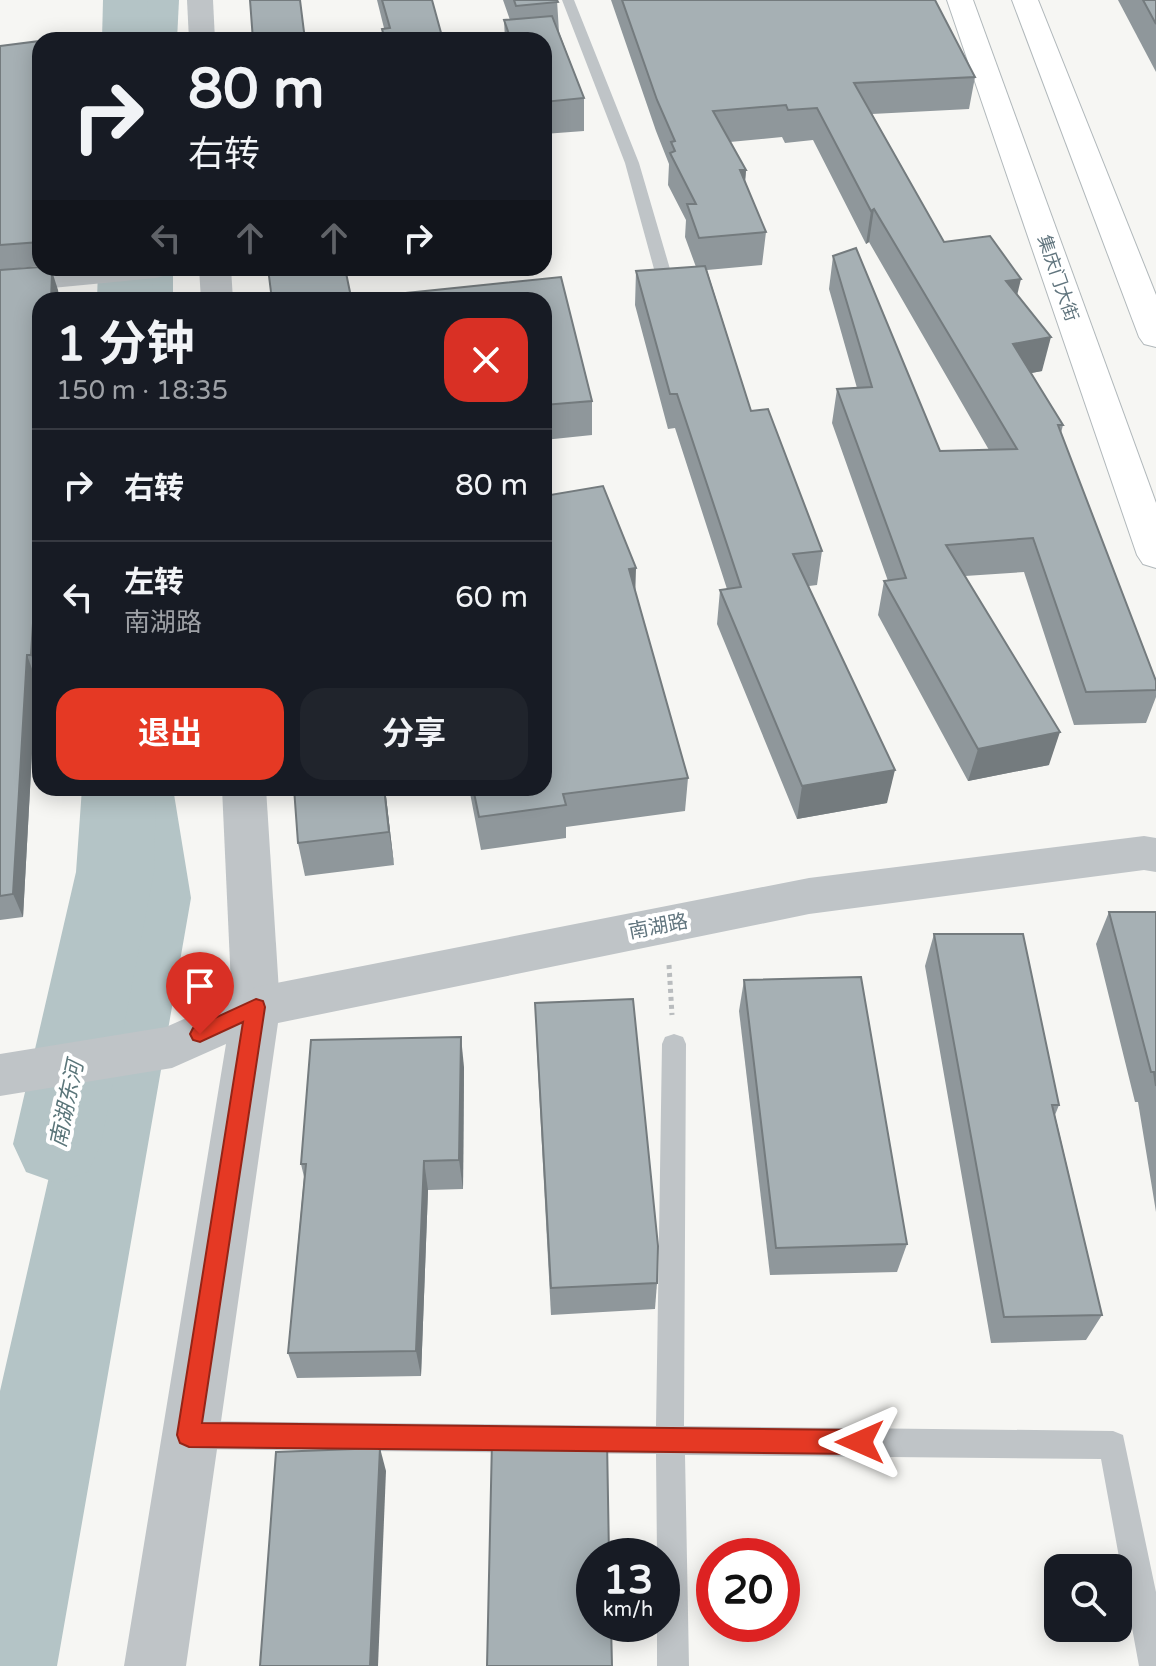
<!DOCTYPE html>
<html lang="zh">
<meta charset="utf-8">
<style>
:root{--surface:#171b24;--page:#20242c;--text:#f1f3f6;--muted:#9ea1a6;--line:#363941;--accent:#e53924}
body{margin:0;font-family:"Varela Round","Noto Sans SC",sans-serif;background:var(--page);color:var(--text);height:100vh;display:flex;flex-direction:column;font-size:30px;white-space:nowrap}
*{box-sizing:border-box;margin:0}
p{font-size:26px;color:var(--muted)}
.icon{flex:none;width:44px;height:44px;fill:none;stroke:currentColor;stroke-width:2;stroke-linecap:round;stroke-linejoin:round}
.map{position:relative;flex:1;overflow:hidden}
.details{position:absolute;left:32px;top:292px;width:520px;height:504px;display:flex;flex-direction:column;background:var(--surface);border-radius:24px;box-shadow:0 4px 20px #0003}
.details>*{flex:none}
.banner{position:absolute;left:32px;top:32px;width:520px;height:244px;border-radius:24px;box-shadow:0 4px 20px #0003;background:#171b24;color:var(--text);overflow:hidden}
.fabs{position:absolute;left:1044px;top:1554px;display:grid;gap:16px}
.fabs a{display:grid;place-items:center;width:88px;height:88px;border-radius:16px;background:var(--surface);box-shadow:0 4px 20px #0003;font-size:40px}
.speed{position:absolute;left:576px;top:1538px;display:flex;gap:16px;font-size:40px;font-weight:700;text-align:center}
.speed>*{display:grid;place-content:center;width:104px;height:104px;border-radius:50%;background:var(--surface);box-shadow:0 4px 20px #0003;line-height:1}
.speed small{font-size:20px;font-weight:400}
.speed .limit{border:12px solid #d22;background:#fff;color:#111}
.pin{position:absolute;display:grid;place-items:center;width:68px;height:68px;color:#fff;margin:-82px -34px;border-radius:50% 50% 50% 0;rotate:-45deg;box-shadow:0 0 8px #0007}
.pin .icon{rotate:45deg}
.me{position:absolute;width:88px;margin:-44px;rotate:270deg;stroke-linejoin:round;filter:drop-shadow(0 0 6px #0008)}
.turn{display:flex;align-items:center;gap:28px;height:168px;padding:0 24px;font-size:36px}
.turn .icon{width:104px;height:104px;stroke-width:2.5}
.turn b{display:block;font-size:56px;line-height:68px}
.lanes{display:flex;align-items:center;height:76px;padding:0 24px;background:#0003;justify-content:center;gap:40px;direction:ltr}
.lanes .off{opacity:.35}
.round{display:grid;place-items:center;flex:none;width:84px;height:84px;border-radius:24px;background:var(--page)}
.summary{display:flex;align-items:center;justify-content:space-between;height:136px;padding:0 24px}
h1{font-size:48px;font-weight:700;line-height:60px}
.primary-button{display:flex;gap:16px;margin-top:auto;padding:16px 24px}
.primary-button a{flex:1;height:92px;border-radius:24px;background:var(--accent);color:#fff;font-size:32px;font-weight:700;line-height:92px;text-align:center}
.primary-button a+a{background:var(--page);color:var(--text)}
ul{padding:0;list-style:none}
li{display:flex;align-items:center;gap:24px;height:112px;padding:0 24px;border-top:2px solid var(--line)}
li div{flex:1}
li b{display:block;font-size:30px}
li em{font-style:normal}
.map>svg:first-child{display:block}
.water{fill:#b4c4c6}
.lines{fill:none;stroke-linecap:round;stroke-linejoin:round}
.river{fill:#b4c4c6;fill-rule:evenodd}
.secondary-casing{stroke:#b1b8bb;stroke-width:2}
.path{stroke:#b9bcbe;stroke-width:5;stroke-dasharray:4 4;stroke-linecap:butt}
.service{fill:#bfc4c7;fill-rule:evenodd}
.minor{fill:#bfc4c7;fill-rule:evenodd}
.tertiary{fill:#bfc4c7;fill-rule:evenodd}
.secondary{fill:#fff;fill-rule:evenodd}
.wall{fill:#8f979b}
.shaded-wall{fill:#747b7e}
.building{fill:#a6b0b4;stroke:#747b7e;stroke-width:2}
.route{fill:#e53924;stroke:#952517;stroke-width:2}
.labels{text-anchor:middle;stroke-width:8;stroke-linejoin:round;paint-order:stroke}
.far-street-label{font-size:18px;fill:#61757e;stroke:#fff}
.street-label{font-size:20px;fill:#61757e;stroke:#fff}
.water-label{font-size:22px;font-style:italic;fill:#5b767a;stroke:#fff}
</style>
<div class="map">
<svg width="1156" height="1666" viewBox="0 0 1156 1666">
<rect width="100%" height="100%" fill="#f6f6f3"/>
<g class="water">
<polygon points="127,0 179,0 177,40 124,40"/>
<polygon points="128,268 173,268 173,300 129,300"/>
<polygon points="132,788 173,788 191,898 57,1666 0,1666 0,1391 132,814"/>
</g>
<g class="lines">
<g class="river">
<polygon points="103,0 147,0 148,40 102,40"/>
<polygon points="98,268 152,268 153,300 97,300"/>
<polygon points="82,788 156,788 154,872 101,1144 88,1172 57,1183 26,1172 13,1144 76,872"/>
</g>
<g class="secondary-casing">
<g id="secondary">
<polygon points="947,0 973,0 1156,503 1156,568 1143,564 1137,555"/>
<polygon points="1012,0 1038,0 1156,295 1156,347 1144,344 1139,337"/>
</g>
</g>
<polyline class="path" points="669,965 672,1015"/>
<g class="service">
<polygon points="562,0 574,0 639,163 670,269 668,272 656,272 654,269 625,163"/>
<polygon points="674,1034 683,1037 686,1044 684,1426 1113,1431 1123,1435 1156,1592 1156,1666 1139,1666 1101,1459 685,1455 689,1666 657,1666 657,1624 662,1624 662,1556 657,1556 656,1454 191,1449 181,1445 177,1435 181,1425 191,1421 656,1426 662,1044 665,1037"/>
</g>
<g class="minor">
<polygon points="187,0 213,0 215,40 189,40"/>
<polygon points="199,268 231,268 233,300 201,300"/>
<polygon points="222,788 266,788 280,1007 273,1021 256,1027 239,1021 232,1007"/>
</g>
<g class="tertiary">
<polygon points="56,268 172,268 167,275 156,278 0,293 0,273"/>
<polygon points="1144,836 1156,838 1156,872 1144,870 809,914 278,1023 186,1666 124,1666 226,1044 172,1068 0,1096 0,1054 166,1027 256,987 809,878"/>
</g>
<use href="#secondary" class="secondary"/>
</g>
<g class="wall">
<polygon points="377,0 432,0 443,40 383,40 382,29 384,28"/>
<polygon points="503,0 557,0 559,32 584,98 584,131 544,134 544,40 505,40 504,20 510,20"/>
<polygon points="611,0 935,0 975,77 969,109 872,114 944,242 1017,295 1042,371 1031,373 1063,425 1061,433 1156,681 1156,697 1146,723 1074,725 1024,572 965,576 1049,765 968,781 878,615 884,581 888,581 832,423 837,389 857,388 829,289 833,256 940,451 989,450 869,242 866,244 813,140 785,143 782,137 730,142 746,170 745,183 766,232 762,265 707,270 751,411 822,551 817,585 809,586 887,803 797,819 717,624 720,590 727,589 675,428 668,429 635,305 636,271 696,267 685,237 686,220 668,185 669,164 656,131"/>
<polygon points="1118,0 1156,0 1156,72"/>
<polygon points="40,41 40,266 0,270 0,46"/>
<polygon points="0,270 58,290 59,299 59,300 40,300 40,679 36,680 23,917 0,920"/>
<polygon points="544,300 592,401 592,435 544,440"/>
<polygon points="635,593 688,778 685,811 566,827 566,838 481,850 469,788 544,788"/>
<polygon points="294,788 385,788 394,865 305,876 298,843"/>
<polygon points="1109,912 1156,912 1156,1212 1138,1102 1135,1102 1096,944"/>
<polygon points="934,934 1059,1105 1055,1115 1102,1315 1086,1340 991,1343 925,966"/>
<polygon points="744,980 907,1244 897,1272 770,1275 739,1011"/>
<polygon points="536,1034 657,1283 655,1309 551,1315"/>
<polygon points="464,1067 463,1189 428,1190 421,1376 297,1378 288,1353 304,1177 301,1164"/>
</g>
<g class="shaded-wall">
<polygon points="740,170 746,170 743,202"/>
<polygon points="874,209 869,242 866,244 871,211"/>
<polygon points="51,268 58,290 59,300 51,300"/>
<polygon points="1021,279 1013,312 1006,281"/>
<polygon points="1051,337 1042,371 1005,378 1013,344"/>
<polygon points="38,544 40,550 40,679 31,655"/>
<polygon points="636,568 635,602 629,569"/>
<polygon points="27,655 36,680 23,917 13,894"/>
<polygon points="1060,732 1049,765 968,781 978,749"/>
<polygon points="895,770 887,803 797,819 802,786"/>
<polygon points="384,788 385,788 394,865 389,832"/>
<polygon points="461,1037 464,1067 463,1189 459,1160"/>
<polygon points="424,1161 428,1190 421,1376 416,1351"/>
<polygon points="380,1448 386,1471 378,1666 370,1666"/>
</g>
<g class="building">
<polygon points="250,0 300,0 305,40 253,40"/>
<polygon points="382,0 432,0 443,40 385,40 382,29 390,28"/>
<polygon points="514,0 557,0 558,2 516,6"/>
<polygon points="622,0 935,0 975,77 854,83 944,242 990,236 1021,279 1006,281 1051,337 1013,344 1063,425 1058,425 1156,681 1156,690 1086,692 1033,538 946,545 1060,732 978,749 884,581 906,578 837,389 872,387 833,256 856,248 940,451 1017,449 874,209 871,211 817,108 788,110 786,105 713,111 746,170 740,170 766,232 699,238 687,204 696,204 670,153 675,151 671,142 675,141 657,100"/>
<polygon points="1143,0 1156,0 1156,24"/>
<polygon points="552,16 584,98 544,102 544,40 511,40 504,20"/>
<polygon points="40,41 40,242 0,245 0,46"/>
<polygon points="705,266 751,411 768,409 822,551 793,554 895,770 802,786 720,590 741,587 677,394 670,394 636,271"/>
<polygon points="40,267 40,268 51,268 52,274 51,300 40,300 40,544 38,544 31,655 27,655 13,894 0,896 0,270"/>
<polygon points="268,268 345,268 351,297 343,298 343,300 272,300"/>
<polygon points="561,277 592,401 544,405 544,300 398,300 397,294"/>
<polygon points="603,486 636,568 629,569 688,778 563,794 566,805 479,817 473,788 544,788 544,496"/>
<polygon points="294,788 384,788 389,832 298,843"/>
<polygon points="1109,912 1156,912 1156,1086 1154,1072 1151,1072"/>
<polygon points="934,934 1023,934 1059,1105 1052,1105 1102,1315 1004,1317"/>
<polygon points="861,977 907,1244 776,1248 744,980"/>
<polygon points="633,999 658,1246 657,1283 551,1288 535,1003"/>
<polygon points="461,1037 459,1160 424,1161 416,1351 288,1353 306,1164 301,1164 311,1040"/>
<polygon points="607,1440 609,1556 594,1556 594,1624 611,1624 612,1666 487,1666 492,1441"/>
<polygon points="380,1448 370,1666 260,1666 276,1452"/>
</g>
<polygon class="route" points="256,999 263,1001 265,1007 202,1423 860,1430 868,1434 871,1442 868,1451 860,1454 189,1447 180,1443 177,1435 243,1022 200,1042 193,1040 190,1034 193,1028"/>
<g class="labels">
<g class="far-street-label">
<text transform="translate(1058 278) rotate(71)" y="6">集庆门大街</text>
</g>
<g class="street-label">
<text transform="translate(658 926) rotate(-11)" y="7">南湖路</text>
</g>
<g class="water-label">
<text transform="translate(66 1104) rotate(-78)" y="8">南湖东河</text>
</g>
</g>
</svg>
<div class="fabs">
<a><svg class="icon" aria-label="search" viewBox="0 0 24 24"><circle cx="10" cy="10" r="6"/><path d="M15 15l6 6"/></svg></a>
</div>
<div class="speed"><div>13<small>km/h</small></div><div class="limit">20</div></div>
<div class="pin" style="left:200px;top:1034px;background:#d93025"><svg class="icon" aria-label="arrive" viewBox="0 0 24 24"><path d="M6 21V4h12l-3 4 3 4H6"/></svg></div>
<svg class="me" style="left:860px;top:1442px" viewBox="-20 -20 40 40"><path d="M0-17L14 15 0 8-14 15z" fill="#e53924" stroke="#fff" stroke-width="4"/></svg>
<div class="banner">
<div class="turn"><svg class="icon" aria-label="right" viewBox="0 0 24 24"><path d="M7 20v-9h11M14 6l5 5-5 5"/></svg><div><b>80 m</b>右转</div></div>
<div class="lanes"><svg class="icon off" aria-label="left" viewBox="0 0 24 24"><path d="M17 20v-9H6M10 6l-5 5 5 5"/></svg><svg class="icon off" aria-label="ahead" viewBox="0 0 24 24"><path d="M12 20V5M6 11l6-6 6 6"/></svg><svg class="icon off" aria-label="ahead" viewBox="0 0 24 24"><path d="M12 20V5M6 11l6-6 6 6"/></svg><svg class="icon" aria-label="right" viewBox="0 0 24 24"><path d="M7 20v-9h11M14 6l5 5-5 5"/></svg></div>
</div>
<section class="details">
<div class="summary"><div><h1>1 分钟</h1><p>150 m · 18:35</p></div><a class="round" style="background:#d93025;color:#fff"><svg class="icon" aria-label="close" viewBox="0 0 24 24"><path d="M6 6l12 12M18 6L6 18"/></svg></a></div>
<ul>
<li><svg class="icon" aria-label="right" viewBox="0 0 24 24"><path d="M7 20v-9h11M14 6l5 5-5 5"/></svg><div><b>右转</b></div><em>80 m</em></li>
<li><svg class="icon" aria-label="left" viewBox="0 0 24 24"><path d="M17 20v-9H6M10 6l-5 5 5 5"/></svg><div><b>左转</b><p>南湖路</p></div><em>60 m</em></li>
</ul>
<div class="primary-button"><a>退出</a><a>分享</a></div>
</section>
</div>
